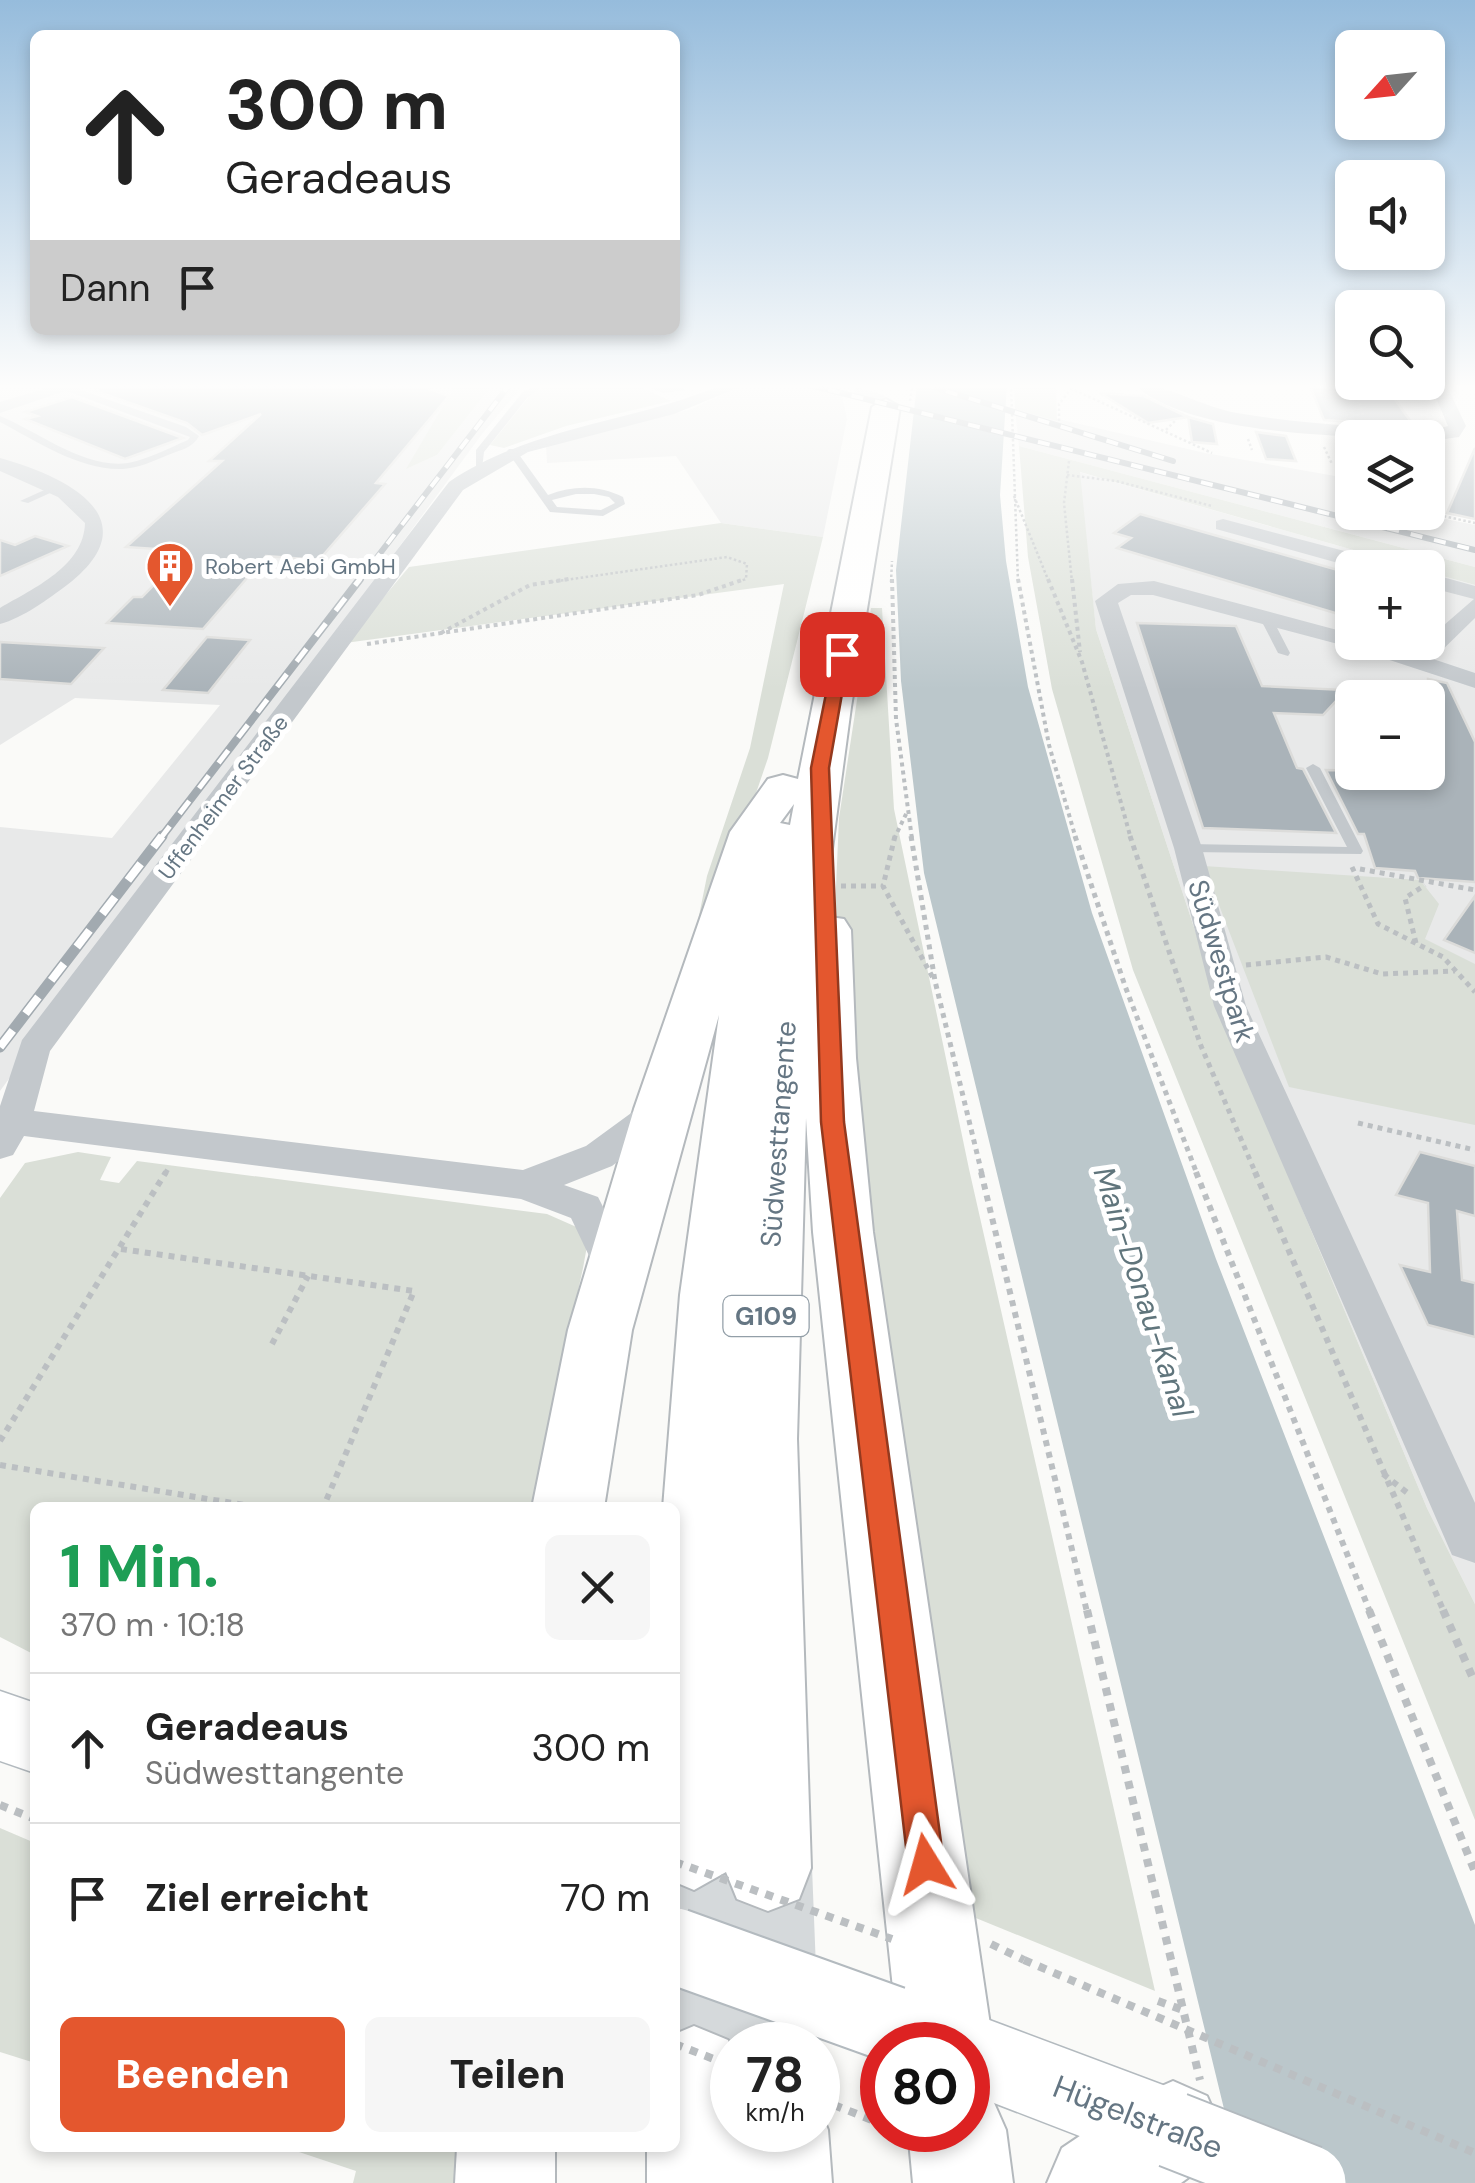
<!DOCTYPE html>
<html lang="de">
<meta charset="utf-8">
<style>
:root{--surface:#fff;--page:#f6f6f6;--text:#222;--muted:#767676;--line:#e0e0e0;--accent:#e4572e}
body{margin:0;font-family:"DM Sans",sans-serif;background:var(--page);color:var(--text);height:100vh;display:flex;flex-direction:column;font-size:38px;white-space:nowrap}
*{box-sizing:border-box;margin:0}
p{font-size:32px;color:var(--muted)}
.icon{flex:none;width:55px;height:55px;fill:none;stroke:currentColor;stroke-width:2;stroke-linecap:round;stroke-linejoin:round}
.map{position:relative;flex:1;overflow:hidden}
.drawer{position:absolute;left:30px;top:1502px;width:650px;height:650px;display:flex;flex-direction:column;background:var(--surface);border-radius:15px;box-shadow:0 5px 15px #0003}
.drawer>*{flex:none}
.hud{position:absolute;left:30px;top:30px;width:650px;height:305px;border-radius:15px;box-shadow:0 5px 15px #0003;background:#fff;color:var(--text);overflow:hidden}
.needle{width:65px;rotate:243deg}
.controls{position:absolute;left:1335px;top:30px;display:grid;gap:20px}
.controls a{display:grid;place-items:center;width:110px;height:110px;border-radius:15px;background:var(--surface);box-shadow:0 5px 15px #0003;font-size:50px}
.speed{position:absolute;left:710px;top:2022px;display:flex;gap:20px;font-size:50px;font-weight:700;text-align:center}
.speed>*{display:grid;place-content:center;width:130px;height:130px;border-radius:50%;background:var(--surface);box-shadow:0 5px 15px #0003;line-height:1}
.speed small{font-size:25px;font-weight:400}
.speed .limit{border:15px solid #d22;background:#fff;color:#111}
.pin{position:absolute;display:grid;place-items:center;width:85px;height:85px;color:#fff;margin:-42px;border-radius:20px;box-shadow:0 5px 15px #0006}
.me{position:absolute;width:110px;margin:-55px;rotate:352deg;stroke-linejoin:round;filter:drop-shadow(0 0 8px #0008)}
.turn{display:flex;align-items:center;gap:35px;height:210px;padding:0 30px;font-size:45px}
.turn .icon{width:130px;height:130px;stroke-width:2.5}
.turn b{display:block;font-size:70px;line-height:85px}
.then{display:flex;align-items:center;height:95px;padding:0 30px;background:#0003;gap:20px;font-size:38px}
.round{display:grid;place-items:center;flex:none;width:105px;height:105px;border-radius:15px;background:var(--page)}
.headline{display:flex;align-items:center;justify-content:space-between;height:170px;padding:0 30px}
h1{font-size:60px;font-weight:800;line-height:75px;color:#1e9e55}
.action{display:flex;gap:20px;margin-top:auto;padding:20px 30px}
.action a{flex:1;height:115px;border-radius:15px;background:var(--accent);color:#fff;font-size:40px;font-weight:800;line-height:115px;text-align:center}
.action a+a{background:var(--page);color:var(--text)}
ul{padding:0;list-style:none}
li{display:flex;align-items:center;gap:30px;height:150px;padding:0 30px;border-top:2px solid var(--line)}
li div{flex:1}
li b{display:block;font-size:38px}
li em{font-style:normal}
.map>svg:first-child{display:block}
.built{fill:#e8e9e9;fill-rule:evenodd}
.green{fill:#dadfd7}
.water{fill:#bbc7cb}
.building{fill:#aab3b9;stroke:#dcdcda;stroke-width:2.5}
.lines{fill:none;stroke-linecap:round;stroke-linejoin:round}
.highway-tunnel-far1{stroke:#d5d9db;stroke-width:30;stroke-dasharray:30 15;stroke-linecap:butt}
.highway-tunnel{stroke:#d5d9db;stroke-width:88;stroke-dasharray:88 44;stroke-linecap:butt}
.secondary-casing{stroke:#b3babf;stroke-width:3}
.highway-casing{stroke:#b4b9bd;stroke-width:4}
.path-far4{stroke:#bbbfc2;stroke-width:2.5;stroke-dasharray:2.5 2.5;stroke-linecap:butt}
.path-far3{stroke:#bbbfc2;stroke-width:4;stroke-dasharray:4 4;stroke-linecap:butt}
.path-far2{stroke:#bbbfc2;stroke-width:5;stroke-dasharray:5 5;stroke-linecap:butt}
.path-far1{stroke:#bbbfc2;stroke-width:6;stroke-dasharray:6 6;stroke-linecap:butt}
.path{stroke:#bbbfc2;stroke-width:8;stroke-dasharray:8 8;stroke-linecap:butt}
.lane{fill:#c3c8cc;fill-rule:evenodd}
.street{fill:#c3c8cc;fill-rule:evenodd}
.secondary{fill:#fff;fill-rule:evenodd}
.highway{fill:#fff;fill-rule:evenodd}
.rail-far2-casing{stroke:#a2aab0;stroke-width:6}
.rail-far1-casing{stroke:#a2aab0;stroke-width:8}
.rail-casing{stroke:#a2aab0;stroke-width:11}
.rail-far2{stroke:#fff;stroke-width:4;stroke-dasharray:12;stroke-linecap:butt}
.rail-far1{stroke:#fff;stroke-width:5;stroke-dasharray:16;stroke-linecap:butt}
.rail{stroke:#fff;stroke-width:8;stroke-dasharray:21;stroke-linecap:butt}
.secondary-bridge-casing{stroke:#b3babf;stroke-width:79;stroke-linecap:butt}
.path-bridge{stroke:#bbbfc2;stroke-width:8;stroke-dasharray:8 8;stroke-linecap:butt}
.secondary-bridge{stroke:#fff;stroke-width:75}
.route{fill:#e4572e;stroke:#94391e;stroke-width:2.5}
.labels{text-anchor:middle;stroke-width:10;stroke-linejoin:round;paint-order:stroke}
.far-poi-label{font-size:22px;fill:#657683;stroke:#fff;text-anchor:start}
.far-street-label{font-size:22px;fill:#657683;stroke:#fff}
.shield{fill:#fff;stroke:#939fa8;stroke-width:2.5}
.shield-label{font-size:25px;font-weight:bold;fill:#657683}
.street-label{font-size:28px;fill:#657683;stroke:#fff}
.water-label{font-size:30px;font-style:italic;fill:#60757c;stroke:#fff}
.near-street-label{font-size:32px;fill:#657683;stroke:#fff}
</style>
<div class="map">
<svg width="1475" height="2183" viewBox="0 0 1475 2183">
<rect width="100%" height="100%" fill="#fafaf8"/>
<g class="built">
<polygon points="0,384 456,384 408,468 437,455 493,384 524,384 482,434 0,1091 0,827 112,838 220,705 75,698 0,745"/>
<polygon points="745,384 854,386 842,396 847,419 823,537 721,523 676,456 547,463 546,445 692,409"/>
<polygon points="1015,409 1205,453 1352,479 1352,512 1416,513 1475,525 1475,567 1019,446"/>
<path d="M 1079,472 L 1413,567 L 1352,568 L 1352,642 L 1428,642 L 1428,572 L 1475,585 L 1475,1604 L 1427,1508 L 1228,1031 L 1096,629 ZM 1352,698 L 1428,698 L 1428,772 L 1352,772 Z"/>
</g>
<g class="green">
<polygon points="456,384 493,384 437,455 406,469"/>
<polygon points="550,384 634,384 671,401 566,426 504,448 490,445 532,393"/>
<polygon points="1014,384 1056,384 1057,421 1015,409"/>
<polygon points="1019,446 1475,567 1475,585 1428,572 1428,568 1413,567 1080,472 1096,629 1228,1031 1427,1508 1475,1604 1475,1820 1133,970 1052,689 1028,557"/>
<polygon points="721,523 823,537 768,758 678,1020 707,876 750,748 784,584 345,643 409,567"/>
<polygon points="871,608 882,608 894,809 969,1169 1155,1991 966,1914 903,1539 834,933 839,818"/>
<polygon points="1204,866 1420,880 1439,904 1425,939 1475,964 1475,1125 1289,1087"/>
<polygon points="78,1152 111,1157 100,1180 119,1183 137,1161 547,1214 581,1229 587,1246 583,1268 531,1507 35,1508 35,1655 0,1637 0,1198 25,1163"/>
<polygon points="0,1828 35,1843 35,2063 0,2052"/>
<polygon points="287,2148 472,2148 472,2183 353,2183 356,2171"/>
</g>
<polygon class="water" points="917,384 1007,384 1000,495 1006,561 1028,687 1092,913 1216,1259 1475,1925 1475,2183 1242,2183 924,873 901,681 896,570"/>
<g class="building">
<polygon points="112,384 416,384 449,396 376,483 385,484 319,560 266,556 203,629 107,623 133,597 142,597 187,551 126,547 222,461 209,461 261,414 202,435 187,423 93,390"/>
<polygon points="1309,384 1386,387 1414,426 1324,420"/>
<polygon points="1100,393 1144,396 1188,417 1148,423"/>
<polygon points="72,397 183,438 125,459 25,419 37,416 25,412"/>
<polygon points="1188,417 1213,424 1217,444 1192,442"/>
<polygon points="1256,432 1286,436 1296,461 1266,459"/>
<polygon points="1475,448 1475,519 1447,513"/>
<polygon points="1140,514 1352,574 1352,618 1117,548 1131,538 1114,533"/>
<polygon points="35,536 68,546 0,576 0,540 15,545"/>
<polygon points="1137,623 1236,626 1262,686 1346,690 1323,715 1274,713 1297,768 1303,769 1336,833 1203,828"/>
<polygon points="207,637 250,640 208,693 163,690"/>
<polygon points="0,642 104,648 71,684 0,679"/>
<polygon points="1428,679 1447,683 1475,742 1475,882 1418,878 1415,871 1375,868 1364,834 1358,834 1326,770 1428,772"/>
<polygon points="1475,896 1475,953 1444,940"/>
<polygon points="1420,1152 1475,1166 1475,1216 1457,1211 1462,1280 1475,1283 1475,1337 1428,1325 1400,1265 1430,1272 1428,1203 1396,1195"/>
</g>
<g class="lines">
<polyline class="highway-tunnel-far1" points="867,402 870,391"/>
<g class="highway-tunnel">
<polyline points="694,1847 694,2074"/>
<polyline points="768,1868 775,2045"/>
</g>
<g class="secondary-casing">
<g id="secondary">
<polygon points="0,1691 35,1703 35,1773 0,1761"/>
<polygon points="968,2012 1203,2100 1215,2130 1203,2160 1173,2172 968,2093 968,2045 931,2045 939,2024"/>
</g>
</g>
<g class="highway-casing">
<g id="highway">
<path d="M 886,399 L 900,407 L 851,707 L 823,916 L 844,919 L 851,930 L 856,1058 L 873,1232 L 993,2045 L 979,2078 L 968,2083 L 968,2045 L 899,2045 L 813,1232 L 806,1118 L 797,1439 L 811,1868 L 799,1899 L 768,1911 L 737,1899 L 726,1872 L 694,1890 L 675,1882 L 675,1508 L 663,1508 L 680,1295 L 719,1015 L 632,1330 L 604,1508 L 532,1508 L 568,1330 L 634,1109 L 730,832 L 768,779 L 783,775 L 798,779 L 872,407 ZM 794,804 L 790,825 L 780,823 Z"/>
<polygon points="694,2026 728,2040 732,2052 732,2130 818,2130 818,2105 828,2130 832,2183 647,2183 647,2148 675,2148 675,2034"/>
<polygon points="1173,2081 1207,2096 1222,2130 1207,2164 1181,2183 1047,2183 1062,2148 1139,2096"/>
<polygon points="968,2086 991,2096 1006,2130 1013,2183 913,2183 908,2130 968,2130"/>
<polygon points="457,2148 555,2148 555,2183 455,2183"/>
</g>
</g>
<g class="path-far4">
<polyline points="1011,384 1018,582"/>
<polyline points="1061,384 1212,453"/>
<polyline points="1354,384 1363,415"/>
<polyline points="910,401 913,384"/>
<polyline points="1059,421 1059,404 1071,389"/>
<polyline points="1166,430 1176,420"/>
<polyline points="1248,439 1252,450"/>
<polyline points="1324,447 1332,464"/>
<polyline points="1069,461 1064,503 1072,582"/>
<polyline points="1067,475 1116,481 1212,506"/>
<polyline points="1014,496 1049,582"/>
<polyline points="1434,514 1475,523"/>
<polyline points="551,582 727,557 747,564 746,579 737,582"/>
<polyline points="891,582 892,561"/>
</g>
<g class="path-far3">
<polyline points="892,579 896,719 912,839"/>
<polyline points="1018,579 1049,745 1076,839"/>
<polyline points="1048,579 1082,662 1131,839"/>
<polyline points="1072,579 1080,652"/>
<polyline points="441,633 530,585 569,579"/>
<polyline points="367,644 698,595 745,579"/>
<polyline points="894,839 907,812"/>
</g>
<g class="path-far2">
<polyline points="895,836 883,886 933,978"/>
<polyline points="911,836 935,981 982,1174"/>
<polyline points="1075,836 1125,986 1197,1174"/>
<polyline points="1130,836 1201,1046 1256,1174"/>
<polyline points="1352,867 1378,924 1443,957 1475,992"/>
<polyline points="1360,869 1475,890"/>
<polyline points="841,886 883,886"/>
<polyline points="1416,943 1405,898 1425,885"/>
<polyline points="1246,965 1326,957 1382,974 1455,971"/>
<polyline points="1358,1123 1475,1150"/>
<polyline points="165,1174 169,1167"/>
</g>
<g class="path-far1">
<polyline points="981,1172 1087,1612"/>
<polyline points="1196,1172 1370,1612"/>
<polyline points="1255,1172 1444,1612"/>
<polyline points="121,1249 414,1291 323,1508"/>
<polyline points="272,1344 308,1276"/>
<polyline points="0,1441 166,1172"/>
<polyline points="0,1465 263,1508"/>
<polyline points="1383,1474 1410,1495"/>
</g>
<g class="path">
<polyline points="1087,1610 1200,2080"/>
<polyline points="1369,1610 1475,1872"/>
<polyline points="1443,1610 1475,1683"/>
<polyline points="0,1805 35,1819"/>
<polyline points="991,1944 1024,1960"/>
<polyline points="1158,2001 1183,2010"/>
<polyline points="834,2105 882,2124"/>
</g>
<g class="lane">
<polygon points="536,384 546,384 528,397 484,452 482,469 476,469 476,450 522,393"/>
<polygon points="642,384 681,387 685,390 663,393"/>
<path d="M 67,385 L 186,427 L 199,436 C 193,448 180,450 168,455 C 154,461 138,468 123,469 C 81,471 36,441 0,422 L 0,416 C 39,432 84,469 128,463 C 149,459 169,448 188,440 L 190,437 L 64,390 Z"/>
<path d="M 509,449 L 515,449 L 548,495 C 574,485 599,485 623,497 L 625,504 L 603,516 L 550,512 L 507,451 ZM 594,494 L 609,497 L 615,503 L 601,510 L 557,507 L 552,500 L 576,494 Z"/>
<polygon points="51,487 59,489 28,503 20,501"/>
<polygon points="1263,618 1273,620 1290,653 1288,656 1278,653 1261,620"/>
<polygon points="1313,764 1320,768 1363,851 1361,854 1188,852 1181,848 1188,844 1347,847 1306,768"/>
</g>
<g class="street">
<polygon points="60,384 86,384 0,413 0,402"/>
<path d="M 724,384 L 747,384 L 674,414 L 528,452 L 463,490 L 50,1051 L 34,1111 L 523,1170 L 586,1146 L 649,1100 L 662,1096 L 675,1100 L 680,1109 L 675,1118 L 612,1166 L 564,1185 L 598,1197 L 636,1272 L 630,1283 L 616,1288 L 602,1283 L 571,1218 L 521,1199 L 24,1136 L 13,1155 L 0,1159 L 0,1106 L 22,1040 L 449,482 C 534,425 633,423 724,384 Z"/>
<path d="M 1134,384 C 1167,384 1202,407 1237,413 C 1301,424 1366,427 1431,431 L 1448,426 L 1430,384 L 1446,384 L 1466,426 L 1459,437 L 1431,441 L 1428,438 C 1356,438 1186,436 1134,384 Z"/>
<path d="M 0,458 C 68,477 152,519 67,585 C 48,599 23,618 0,624 L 0,608 C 34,588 84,566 85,523 L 58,497 L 0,471 Z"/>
<polygon points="1223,519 1390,563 1392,568 1356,568 1216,529 1216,521"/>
<polygon points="1428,573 1475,586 1475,618 1433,659 1475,673 1475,688 1353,648 1153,595 1131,595 1118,603 1202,848 1246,1006 1475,1503 1475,1563 1452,1555 1214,1006 1174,848 1095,601 1118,584 1154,581 1352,634 1352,642 1384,642 1413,652 1474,599 1428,587"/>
</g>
<use href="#secondary" class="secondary"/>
<use href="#highway" class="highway"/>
<g class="rail-far2-casing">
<g id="rail-far2">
<polyline points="805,384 1475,550"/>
<polyline points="923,384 1173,461"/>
<polyline points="358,582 510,384"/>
</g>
</g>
<g class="rail-far1-casing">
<polyline id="rail-far1" points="160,839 360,579"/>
</g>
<g class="rail-casing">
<polyline id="rail" points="0,1047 162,836"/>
</g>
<use href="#rail-far2" class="rail-far2"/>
<use href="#rail-far1" class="rail-far1"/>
<use href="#rail" class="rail"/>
<g class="secondary-bridge-casing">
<g id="secondary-bridge">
<polyline points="675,1946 892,2024"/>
<polyline points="1173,2130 1308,2183"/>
</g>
</g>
<g class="path-bridge">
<polyline points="675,1862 892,1939"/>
<polyline points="1024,1960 1475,2153"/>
<polyline points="675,2044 732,2066"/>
</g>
<use href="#secondary-bridge" class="secondary-bridge"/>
</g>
<linearGradient id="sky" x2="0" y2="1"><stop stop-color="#96bcdc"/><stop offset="0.56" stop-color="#fdfdfc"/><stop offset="1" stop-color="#fdfdfc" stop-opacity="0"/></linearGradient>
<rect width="1475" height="690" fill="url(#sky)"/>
<polygon class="route" points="842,649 849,654 829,768 844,1122 944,1864 938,1876 926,1882 913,1876 908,1864 821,1122 811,768 834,654"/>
<defs>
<g id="building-pin" transform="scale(2.5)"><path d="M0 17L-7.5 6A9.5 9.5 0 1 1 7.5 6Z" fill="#e4572e" stroke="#fff"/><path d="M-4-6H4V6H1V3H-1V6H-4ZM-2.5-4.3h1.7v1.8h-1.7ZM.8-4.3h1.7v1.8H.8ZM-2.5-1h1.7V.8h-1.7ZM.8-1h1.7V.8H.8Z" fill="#fff"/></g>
</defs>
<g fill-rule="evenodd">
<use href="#building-pin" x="170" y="566"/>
</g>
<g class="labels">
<g class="far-poi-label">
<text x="205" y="574">Robert Aebi GmbH</text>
</g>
<g class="far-street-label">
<text transform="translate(223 797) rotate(-53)" y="8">Uffenheimer Straße</text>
</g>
<rect class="shield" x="723.5" y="1296" width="85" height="40" rx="8"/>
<g class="shield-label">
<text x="766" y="1325">G109</text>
</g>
<g class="street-label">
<text transform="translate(1222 961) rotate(73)" y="10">Südwestpark</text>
<text transform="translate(778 1134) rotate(-86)" y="10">Südwesttangente</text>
</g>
<g class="water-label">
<text transform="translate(1143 1292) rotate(72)" y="10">Main-Donau-Kanal</text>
</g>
<g class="near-street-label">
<text transform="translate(1138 2117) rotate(21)" y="11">Hügelstraße</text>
</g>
</g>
</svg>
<div class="controls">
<a><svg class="needle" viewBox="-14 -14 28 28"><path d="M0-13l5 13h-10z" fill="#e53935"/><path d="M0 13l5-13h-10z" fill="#767676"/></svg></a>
<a><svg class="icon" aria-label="sound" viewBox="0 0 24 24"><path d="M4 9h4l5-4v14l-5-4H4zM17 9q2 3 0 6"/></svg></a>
<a><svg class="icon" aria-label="search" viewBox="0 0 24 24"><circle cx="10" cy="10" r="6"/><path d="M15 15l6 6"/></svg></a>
<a><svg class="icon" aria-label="layers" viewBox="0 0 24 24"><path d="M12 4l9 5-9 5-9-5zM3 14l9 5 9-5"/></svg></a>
<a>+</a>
<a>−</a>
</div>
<div class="speed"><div>78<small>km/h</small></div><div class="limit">80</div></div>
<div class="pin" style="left:842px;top:654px;background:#d93025"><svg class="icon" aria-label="arrive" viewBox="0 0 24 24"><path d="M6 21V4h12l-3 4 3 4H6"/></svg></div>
<svg class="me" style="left:926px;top:1864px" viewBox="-20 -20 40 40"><path d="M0-17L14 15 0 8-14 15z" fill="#e4572e" stroke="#fff" stroke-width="4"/></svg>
<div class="hud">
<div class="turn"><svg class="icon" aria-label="ahead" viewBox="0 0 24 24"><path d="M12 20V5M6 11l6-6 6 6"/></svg><div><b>300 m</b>Geradeaus</div></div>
<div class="then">Dann<svg class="icon" aria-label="arrive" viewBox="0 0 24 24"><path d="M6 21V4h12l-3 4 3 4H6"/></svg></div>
</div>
<section class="drawer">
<div class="headline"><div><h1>1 Min.</h1><p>370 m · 10:18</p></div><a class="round"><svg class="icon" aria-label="close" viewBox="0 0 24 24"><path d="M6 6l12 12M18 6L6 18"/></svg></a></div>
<ul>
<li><svg class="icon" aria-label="ahead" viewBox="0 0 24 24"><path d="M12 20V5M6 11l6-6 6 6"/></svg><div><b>Geradeaus</b><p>Südwesttangente</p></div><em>300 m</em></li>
<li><svg class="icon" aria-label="arrive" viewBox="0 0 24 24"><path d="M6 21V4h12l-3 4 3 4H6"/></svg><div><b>Ziel erreicht</b></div><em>70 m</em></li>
</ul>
<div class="action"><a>Beenden</a><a>Teilen</a></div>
</section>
</div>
